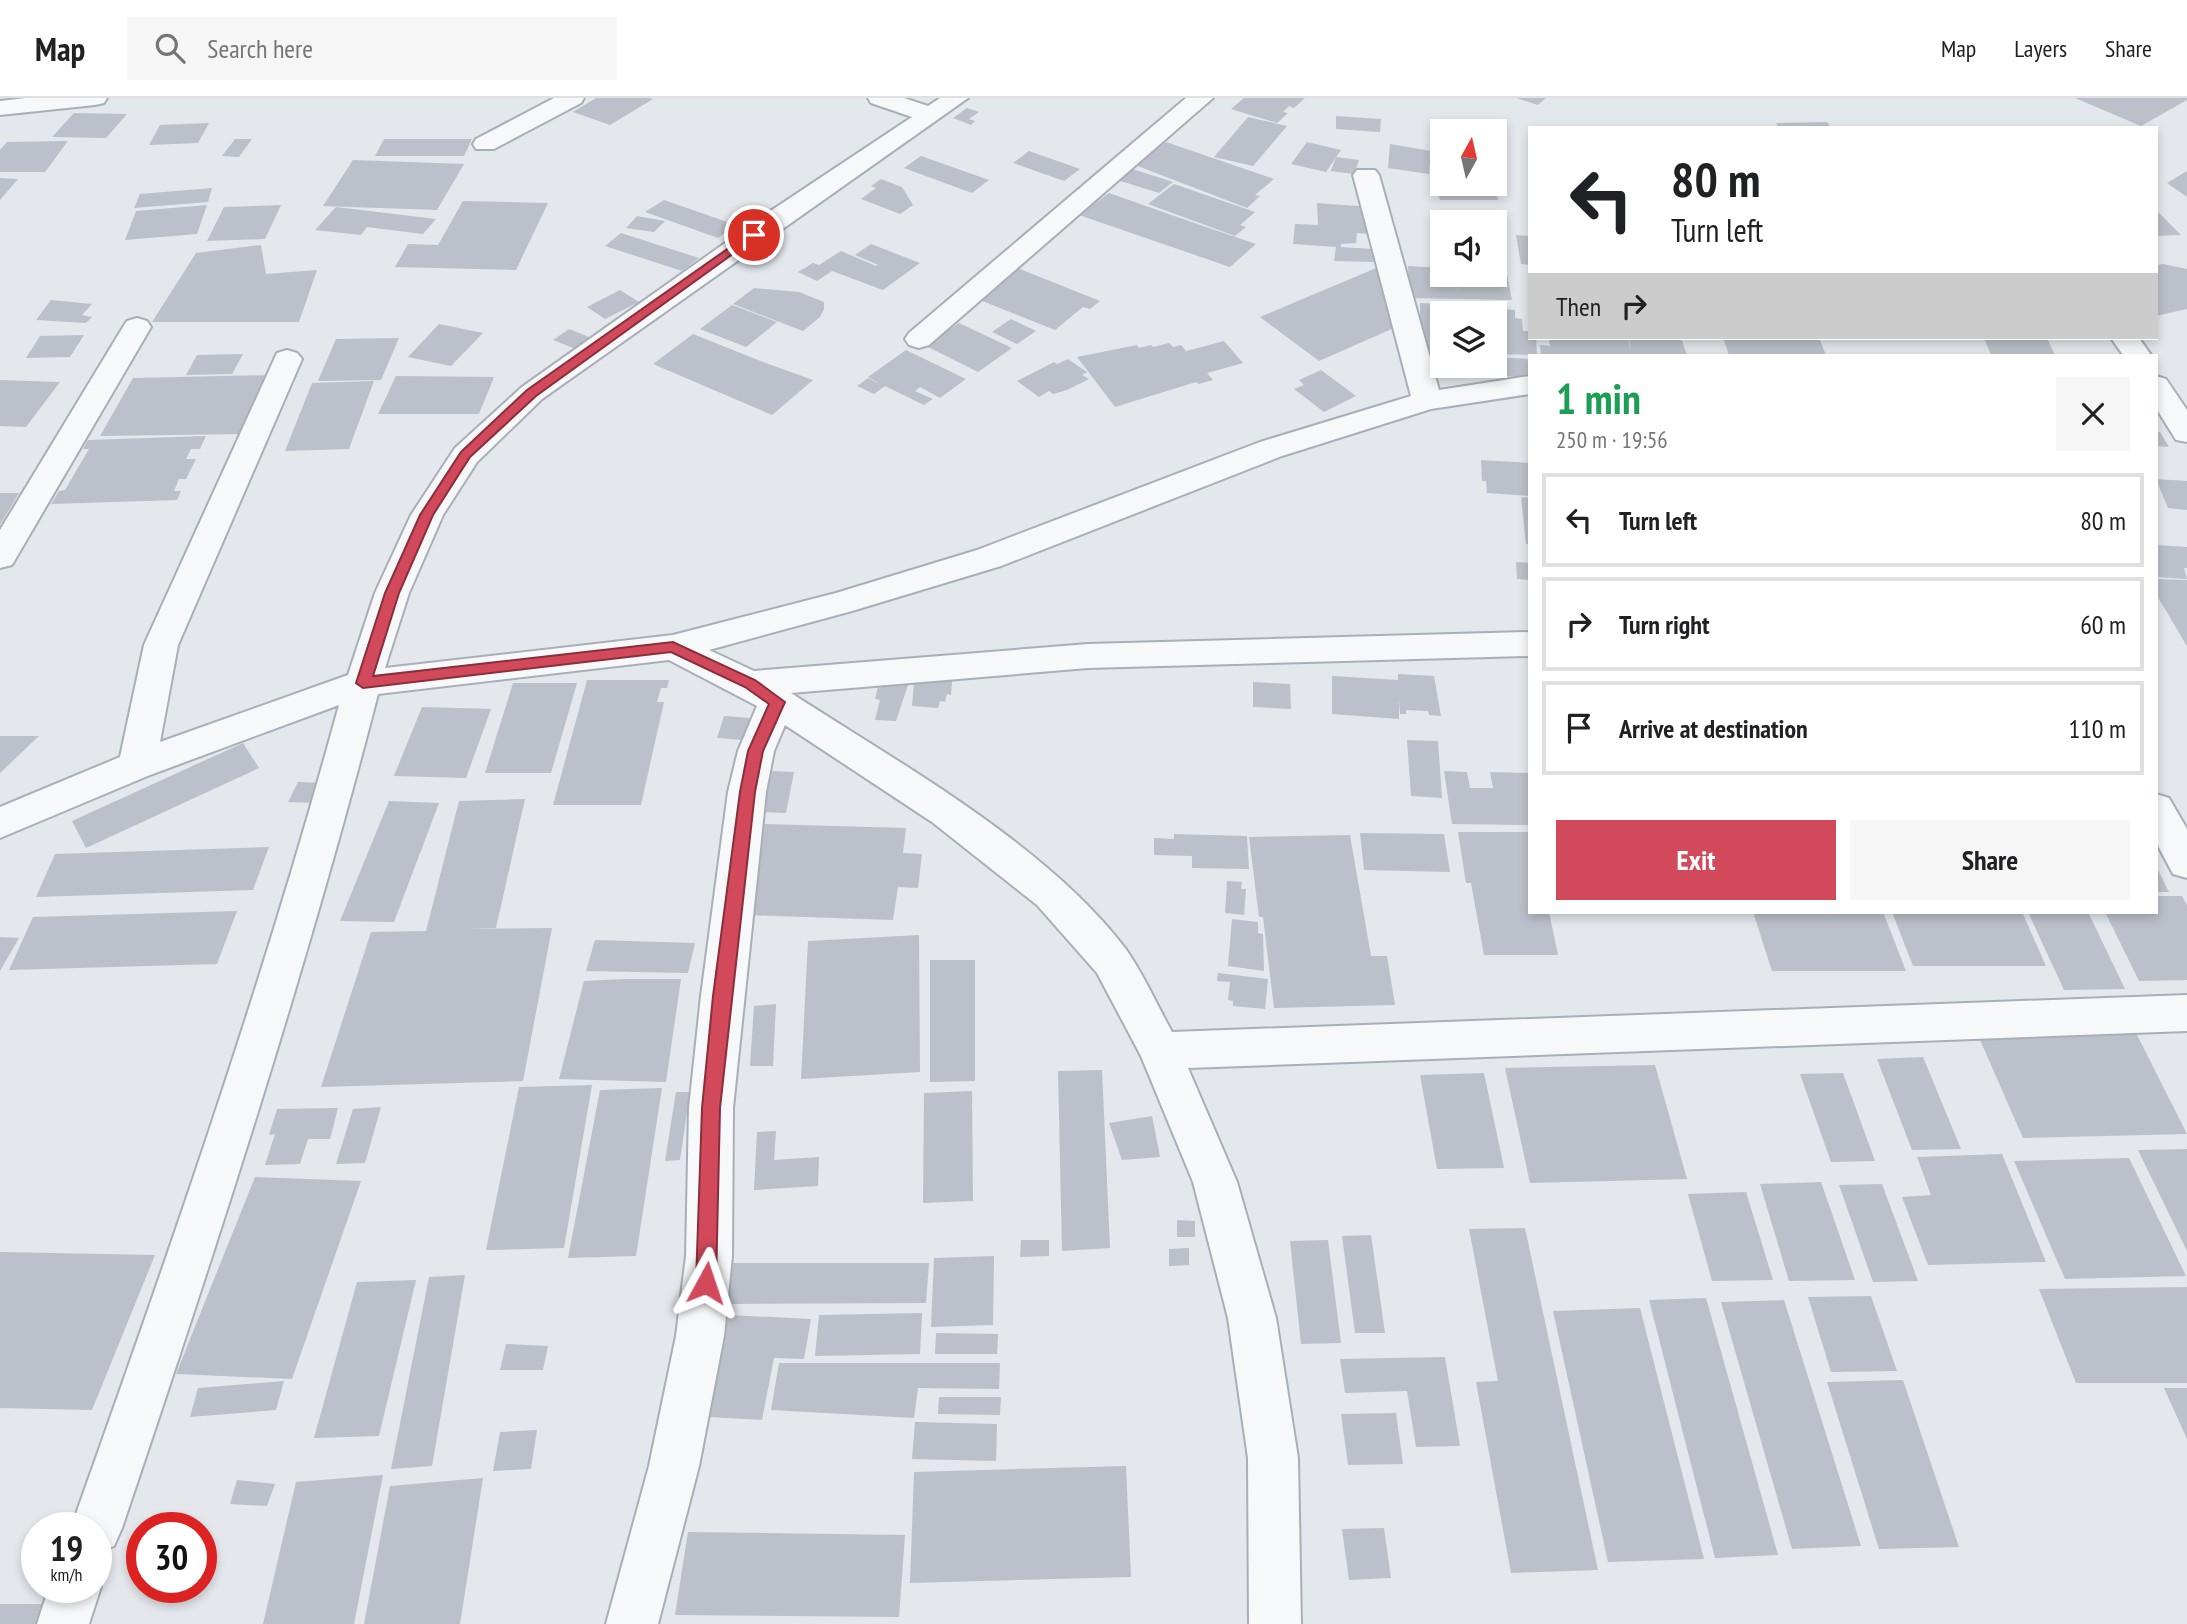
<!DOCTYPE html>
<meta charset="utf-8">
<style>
:root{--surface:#fff;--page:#f6f6f6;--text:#202124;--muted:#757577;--line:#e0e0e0;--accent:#d1495b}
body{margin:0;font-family:"PT Sans Narrow",sans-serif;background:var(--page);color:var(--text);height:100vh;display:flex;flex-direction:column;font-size:26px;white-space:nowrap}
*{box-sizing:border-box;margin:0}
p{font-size:23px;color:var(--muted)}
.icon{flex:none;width:38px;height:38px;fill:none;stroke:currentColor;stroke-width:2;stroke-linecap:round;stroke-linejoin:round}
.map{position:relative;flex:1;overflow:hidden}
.drawer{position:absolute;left:1528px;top:256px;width:630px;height:560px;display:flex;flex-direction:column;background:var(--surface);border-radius:0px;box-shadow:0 4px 10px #0003}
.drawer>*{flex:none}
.hud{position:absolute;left:1528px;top:28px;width:630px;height:214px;border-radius:0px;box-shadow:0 4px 10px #0003;background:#fff;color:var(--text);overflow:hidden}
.needle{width:46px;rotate:8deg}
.controls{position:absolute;left:1430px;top:21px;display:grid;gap:14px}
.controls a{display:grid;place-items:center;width:77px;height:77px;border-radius:0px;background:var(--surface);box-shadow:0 4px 10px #0003;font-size:35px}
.speed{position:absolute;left:21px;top:1414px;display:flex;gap:14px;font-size:35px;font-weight:700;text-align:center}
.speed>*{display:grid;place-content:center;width:91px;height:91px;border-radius:50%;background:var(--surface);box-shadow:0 4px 10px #0003;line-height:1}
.speed small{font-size:18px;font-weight:400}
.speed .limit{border:10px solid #d22;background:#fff;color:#111}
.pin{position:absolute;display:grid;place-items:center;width:60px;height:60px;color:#fff;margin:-30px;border:4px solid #fff;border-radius:50%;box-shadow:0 2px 7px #0007}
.me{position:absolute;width:77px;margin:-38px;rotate:5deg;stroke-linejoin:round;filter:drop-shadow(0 0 5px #0008)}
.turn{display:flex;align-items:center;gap:24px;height:147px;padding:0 28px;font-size:32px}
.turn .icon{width:91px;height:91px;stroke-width:2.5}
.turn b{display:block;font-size:49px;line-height:60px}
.then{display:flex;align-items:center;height:66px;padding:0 28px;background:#0003;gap:14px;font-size:26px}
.round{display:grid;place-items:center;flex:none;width:74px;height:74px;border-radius:0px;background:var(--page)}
.head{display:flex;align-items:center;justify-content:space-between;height:119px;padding:0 28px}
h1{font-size:42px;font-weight:800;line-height:52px;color:#1e9e55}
.primary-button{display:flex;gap:14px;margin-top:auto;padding:14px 28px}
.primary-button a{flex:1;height:80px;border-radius:0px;background:var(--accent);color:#fff;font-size:28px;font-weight:800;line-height:80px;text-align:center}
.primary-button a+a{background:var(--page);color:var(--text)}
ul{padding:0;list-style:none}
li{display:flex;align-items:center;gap:21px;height:94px;margin:0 14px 10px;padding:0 14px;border:4px solid var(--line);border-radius:0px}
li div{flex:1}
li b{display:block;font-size:26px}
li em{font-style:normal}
header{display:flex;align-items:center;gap:42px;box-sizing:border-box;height:98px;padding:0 35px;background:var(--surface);border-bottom:2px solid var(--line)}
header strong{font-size:33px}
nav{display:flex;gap:38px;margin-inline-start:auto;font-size:24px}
.search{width:490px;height:63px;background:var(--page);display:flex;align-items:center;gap:18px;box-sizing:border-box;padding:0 24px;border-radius:0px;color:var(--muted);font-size:26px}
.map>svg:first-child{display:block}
.building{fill:#bbc0ca}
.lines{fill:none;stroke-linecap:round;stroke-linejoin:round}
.minor-casing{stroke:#a9aeb7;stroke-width:4}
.minor{fill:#f7f8fa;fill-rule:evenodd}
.route{fill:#d1495b;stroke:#882f3b;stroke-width:2}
</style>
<header>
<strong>Map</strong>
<div class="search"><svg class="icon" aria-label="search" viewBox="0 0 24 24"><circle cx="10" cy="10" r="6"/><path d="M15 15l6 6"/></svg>Search here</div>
<nav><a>Map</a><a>Layers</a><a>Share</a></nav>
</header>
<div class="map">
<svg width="2187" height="1526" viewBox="0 0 2187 1526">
<rect width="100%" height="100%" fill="#e4e7ec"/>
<g class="building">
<polygon points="596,0 649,0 653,1 610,27 573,14"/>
<polygon points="1244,0 1305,0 1294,10 1289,8 1283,14 1288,15 1277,25 1231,11"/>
<polygon points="1516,0 1546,0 1538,7"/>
<polygon points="2075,0 2187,0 2187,2 2141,28"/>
<polygon points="967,10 979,14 969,21 975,23 971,27 953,20"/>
<polygon points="74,15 127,16 106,40 52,39"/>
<polygon points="1336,18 1381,21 1380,34 1336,31"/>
<polygon points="1248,19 1287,28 1253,68 1214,59"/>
<polygon points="1827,24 1831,30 1779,30 1776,25"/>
<polygon points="209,25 198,45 149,47 160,27"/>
<polygon points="235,41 252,41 239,59 222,58"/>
<polygon points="384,41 472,41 464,58 375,58"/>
<polygon points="68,43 45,74 0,74 0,52 7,44"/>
<polygon points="1166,44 1274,81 1255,97 1260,98 1247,110 1135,67"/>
<polygon points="1307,44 1341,52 1326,74 1291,66"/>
<polygon points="1390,46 1431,53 1429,76 1388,70"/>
<polygon points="1029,53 1080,71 1064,83 1013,65"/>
<polygon points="1433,54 1442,54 1442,86 1494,86 1498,102 1440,102 1431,66 1435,66"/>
<polygon points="921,58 989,82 972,95 904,70"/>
<polygon points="1336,59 1359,62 1354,76 1331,73"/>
<polygon points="353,62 464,66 437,112 323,108"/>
<polygon points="1129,70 1148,76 1173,84 1159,95 1114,81"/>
<polygon points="2187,73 2187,99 2167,85"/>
<polygon points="0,80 18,81 0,102"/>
<polygon points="881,81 902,89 913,107 900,116 861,101 876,90 871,88"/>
<polygon points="1174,86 1255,114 1240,127 1246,129 1235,138 1148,106"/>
<polygon points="212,90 208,104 134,110 140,96"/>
<polygon points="1109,95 1180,120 1256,146 1230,169 1079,117"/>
<polygon points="664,102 736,127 718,140 645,114"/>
<polygon points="463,103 548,105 516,172 395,169 408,146 438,147"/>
<polygon points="1317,105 1371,109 1369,136 1357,135 1356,145 1341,146 1341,149 1373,151 1373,164 1334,163 1336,149 1293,146 1295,126 1318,127"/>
<polygon points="207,107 197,136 125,142 136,113"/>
<polygon points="281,107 265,141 207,143 224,109"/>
<polygon points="336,109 436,121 423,136 367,129 361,137 315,132"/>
<polygon points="2156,112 2181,137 2156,138"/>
<polygon points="637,118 665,123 654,134 626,130"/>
<polygon points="621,135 699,160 682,173 605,148"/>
<polygon points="1516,137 1530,138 1530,167 1521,166"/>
<polygon points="871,146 920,165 883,192 832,173 817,183 798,174 813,165 819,167 841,153 876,168 878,167 855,157"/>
<polygon points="261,147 266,176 317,172 299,224 152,224 196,155"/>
<polygon points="2163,166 2187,171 2187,211 2156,218 2156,167"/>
<polygon points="1381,168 1403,226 1319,263 1260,219"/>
<polygon points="1408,168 1442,170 1442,177 1457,177 1458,194 1459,177 1494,177 1494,170 1506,171 1512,202 1409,200"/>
<polygon points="1015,169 1100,203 1090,211 1083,209 1055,232 975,200"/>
<polygon points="754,190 799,194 824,204 824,211 820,219 803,233 733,206"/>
<polygon points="620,192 639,204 605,221 587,209"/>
<polygon points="51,202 92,206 82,217 92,219 86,225 36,222"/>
<polygon points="1471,203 1500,205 1500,211 1515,212 1515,220 1522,221 1523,233 1530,233 1530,240 1536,240 1537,257 1494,256 1494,215 1442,215 1442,268 1476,268 1477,275 1420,271 1420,205 1471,207"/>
<polygon points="732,207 777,224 746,249 700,231"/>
<polygon points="1011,221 1036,233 1017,246 992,234"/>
<polygon points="959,225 1012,250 978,274 926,248"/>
<polygon points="439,226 483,235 451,268 408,259"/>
<polygon points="569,231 594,241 578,252 553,242"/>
<polygon points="693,236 763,264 813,282 772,317 653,266"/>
<polygon points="84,237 70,259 26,260 40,238"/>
<polygon points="399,240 381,282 318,283 336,241"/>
<polygon points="1628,240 1631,253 1629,240 1681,240 1687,257 1541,257 1540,247 1550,248 1549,241"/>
<polygon points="1723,240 1819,240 1826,257 1729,257"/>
<polygon points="1984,240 2047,240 2055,257 1991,257"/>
<polygon points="1224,243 1243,265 1207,275 1213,282 1199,286 1196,284 1115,309 1077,259 1137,247 1139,250 1151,247 1153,249 1169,245 1173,249 1181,247 1186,253"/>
<polygon points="906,252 966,281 940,300 920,289 915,293 933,301 924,307 885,288 874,296 857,288 868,280 880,286 868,279"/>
<polygon points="243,256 232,276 186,277 197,257"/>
<polygon points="1494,259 1530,261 1530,280 1481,276 1481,268 1494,268"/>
<polygon points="1068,261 1087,274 1082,277 1089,281 1067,292 1053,296 1049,293 1039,299 1017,283 1054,264 1057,266"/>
<polygon points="1321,272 1356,298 1324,314 1294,291 1304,287 1299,282"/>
<polygon points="272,277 244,336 100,338 133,280"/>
<polygon points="396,278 494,279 479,316 378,316"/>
<polygon points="0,282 60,284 26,329 0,328"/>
<polygon points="374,283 349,351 285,353 312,285"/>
<polygon points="2156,334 2160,334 2169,349 2156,348"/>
<polygon points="206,338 200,351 191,351 186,361 196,361 186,381 179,381 174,393 181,393 177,402 51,406 59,393 65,392 89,351 83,351 88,342"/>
<polygon points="1481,362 1530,365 1530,398 1487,395 1486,383 1482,383"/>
<polygon points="2156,381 2187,383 2187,412 2168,410"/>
<polygon points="0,395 19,395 0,427"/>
<polygon points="1521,399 1530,400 1530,446 1526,446"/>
<polygon points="2156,447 2187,449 2187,470 2184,470 2187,481 2156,479"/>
<polygon points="1516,464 1530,465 1530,482 1517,481"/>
<polygon points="2156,481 2187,482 2187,548 2156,496"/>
<polygon points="953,571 951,597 947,596 945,604 940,603 938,610 912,608 914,585 911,584"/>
<polygon points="1398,576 1434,578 1441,618 1429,617 1428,613 1406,612 1406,616 1400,616 1399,602 1399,621 1332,616 1332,578 1398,582"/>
<polygon points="587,582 669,582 667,590 661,590 657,604 664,604 641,707 553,707"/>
<polygon points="1253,584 1290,586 1291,611 1253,609"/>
<polygon points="513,585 577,585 551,675 485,675"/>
<polygon points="883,585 908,587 896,623 875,622 880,602 875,601 878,589 881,590"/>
<polygon points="422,609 491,611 466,680 394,678"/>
<polygon points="724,618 751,620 743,642 717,640"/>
<polygon points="0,638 39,638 0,675"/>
<polygon points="1407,642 1438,643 1442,700 1411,698"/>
<polygon points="243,645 259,670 86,750 72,723"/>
<polygon points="770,673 794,674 786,715 761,714"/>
<polygon points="1444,673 1467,674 1470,690 1493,690 1490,674 1530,675 1530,727 1452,726"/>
<polygon points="298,684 326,685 318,705 288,704"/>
<polygon points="525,701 496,830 465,831 552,830 523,983 321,989 371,834 426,833 459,703"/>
<polygon points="389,703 439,705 394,824 340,823"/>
<polygon points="764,726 906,730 903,755 922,756 918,790 898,789 893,822 744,817"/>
<polygon points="1458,734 1530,734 1530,814 1549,814 1558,857 1484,857 1471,785 1466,785"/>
<polygon points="1360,735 1444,736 1450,774 1364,772"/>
<polygon points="1174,736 1247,738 1249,771 1192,770 1192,758 1154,757 1154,740 1174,741"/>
<polygon points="1350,737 1371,858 1387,858 1395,907 1274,910 1263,819 1259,819 1249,739"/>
<polygon points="269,749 253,792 36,799 55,756"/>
<polygon points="2156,768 2169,794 2156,794"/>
<polygon points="1227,783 1242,784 1241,791 1246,791 1244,817 1225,815"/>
<polygon points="2156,798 2182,798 2187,807 2187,882 2139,883 2105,814 2156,814"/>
<polygon points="237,813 217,866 9,872 33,819"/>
<polygon points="1753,814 1883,814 1906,873 1772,873"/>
<polygon points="1892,814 2022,814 2046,868 1913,868"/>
<polygon points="2028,814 2088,814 2125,891 2064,892"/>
<polygon points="1232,821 1258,824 1258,835 1263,836 1264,873 1228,868"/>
<polygon points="919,837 920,974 801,981 808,843"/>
<polygon points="0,839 19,840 0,873"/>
<polygon points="595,842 695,845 688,875 586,873"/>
<polygon points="930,862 975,862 975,983 930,984"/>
<polygon points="1218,875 1268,881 1265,911 1233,908 1233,903 1228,902 1230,884 1217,883"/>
<polygon points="623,881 681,881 666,984 559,981 584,883"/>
<polygon points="776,906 773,968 750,968 754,908"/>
<polygon points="2131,925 2187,1036 2023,1040 1974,928"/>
<polygon points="1923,959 1961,1051 1912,1052 1877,961"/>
<polygon points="1655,967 1687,1081 1530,1085 1505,970"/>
<polygon points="1102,972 1110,1150 1062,1153 1058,973"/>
<polygon points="1484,975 1504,1070 1437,1071 1420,977"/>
<polygon points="1843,975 1875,1063 1831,1064 1800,976"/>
<polygon points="592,987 564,1150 486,1152 519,989"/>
<polygon points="662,990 636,1158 568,1160 600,992"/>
<polygon points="972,993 973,1103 923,1105 924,995"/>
<polygon points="676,994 690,994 680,1062 665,1063"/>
<polygon points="381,1009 365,1065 336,1066 353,1011"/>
<polygon points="338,1010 330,1041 308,1041 300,1066 265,1067 275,1036 269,1037 277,1011"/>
<polygon points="1152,1018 1160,1059 1122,1062 1109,1025"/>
<polygon points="776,1033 774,1062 819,1059 818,1088 754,1092 757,1034"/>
<polygon points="2187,1051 2187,1153 2138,1052"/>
<polygon points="2002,1056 2046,1164 1928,1167 1902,1099 1931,1097 1917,1059"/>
<polygon points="2129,1060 2186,1178 2065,1181 2014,1063"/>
<polygon points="255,1079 361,1083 292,1281 176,1276"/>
<polygon points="1821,1084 1855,1182 1789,1183 1760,1086"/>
<polygon points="1882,1086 1918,1183 1873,1184 1839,1087"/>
<polygon points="1746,1094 1773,1182 1712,1183 1688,1096"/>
<polygon points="1177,1122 1195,1123 1195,1139 1177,1139"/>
<polygon points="1525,1130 1598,1472 1511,1475 1476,1284 1498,1283 1469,1131"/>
<polygon points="1371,1137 1385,1235 1355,1235 1342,1138"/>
<polygon points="1021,1142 1049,1142 1049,1158 1020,1159"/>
<polygon points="1328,1142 1341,1245 1301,1246 1290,1143"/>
<polygon points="1189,1150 1189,1167 1169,1168 1169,1151"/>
<polygon points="0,1154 155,1157 92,1312 0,1310"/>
<polygon points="994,1158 993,1227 931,1229 934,1160"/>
<polygon points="732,1165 929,1165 926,1205 727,1206"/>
<polygon points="465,1177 432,1368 391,1371 429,1179"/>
<polygon points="416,1182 379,1338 314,1340 357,1184"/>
<polygon points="2187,1189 2187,1285 2076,1285 2039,1191"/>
<polygon points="1871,1198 1897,1273 1831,1274 1808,1199"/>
<polygon points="1706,1200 1778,1457 1715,1460 1649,1202"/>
<polygon points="1784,1202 1861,1448 1792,1451 1721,1204"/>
<polygon points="1640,1210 1704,1461 1608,1464 1553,1213"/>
<polygon points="922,1215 920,1256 815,1258 819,1217"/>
<polygon points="729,1217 811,1221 804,1261 774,1260 762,1322 709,1319 719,1270 699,1269 706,1233 725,1235"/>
<polygon points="936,1235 998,1236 997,1256 935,1256"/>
<polygon points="506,1246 548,1248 543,1272 500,1272"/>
<polygon points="1445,1259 1460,1348 1416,1349 1407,1293 1345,1295 1340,1261"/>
<polygon points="779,1265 1000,1265 999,1291 918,1290 914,1320 771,1312"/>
<polygon points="1903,1282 1959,1449 1879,1451 1827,1284"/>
<polygon points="284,1283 276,1312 190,1319 198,1290"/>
<polygon points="2164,1290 2187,1290 2187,1341"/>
<polygon points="939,1299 1001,1299 1000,1317 938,1316"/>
<polygon points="1396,1315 1403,1366 1348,1367 1341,1316"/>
<polygon points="915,1324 997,1326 996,1363 912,1361"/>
<polygon points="537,1332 531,1371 493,1373 500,1334"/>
<polygon points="1126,1368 1131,1479 910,1485 914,1374"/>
<polygon points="383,1377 354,1526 263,1526 296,1384"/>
<polygon points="483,1380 460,1526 364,1526 390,1388"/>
<polygon points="237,1382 275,1386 267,1408 230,1406"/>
<polygon points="1384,1430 1391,1480 1349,1482 1342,1431"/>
<polygon points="688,1434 905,1437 899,1519 675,1517"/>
<polygon points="0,1506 46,1506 39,1526 0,1526"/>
</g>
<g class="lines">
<g class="minor-casing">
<g id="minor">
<polygon points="26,0 107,0 104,5 95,7 0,17 0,3"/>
<polygon points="554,0 584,0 581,5 494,51 476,51 473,46 476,41"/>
<path d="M 868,0 L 904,0 L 928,8 L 940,0 L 968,0 L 542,301 L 477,364 L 443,417 L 409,495 L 385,570 L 673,537 L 836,495 L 977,452 L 1260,344 L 1411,298 L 1353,77 L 1357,72 L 1375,72 L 1379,77 L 1439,292 L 1530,278 L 1530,296 L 1431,311 L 1282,358 L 1001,468 L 852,513 L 709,552 L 754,573 L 1088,546 L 1530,534 L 1530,558 L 1088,570 L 791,595 C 899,665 1047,747 1125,850 C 1143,875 1157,907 1172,934 L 2187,897 L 2187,933 L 1188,970 L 1237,1084 L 1276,1220 L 1298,1360 L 1301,1526 L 1249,1526 L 1248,1360 L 1228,1220 L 1193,1084 L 1141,958 L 1097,875 L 1037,807 L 932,724 L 785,627 L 774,653 L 766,694 L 733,1010 L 732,1158 L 724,1238 L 699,1368 L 658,1526 L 606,1526 L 649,1368 L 676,1238 L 686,1158 L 689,1010 L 701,898 L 728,694 L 738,653 L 757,608 L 669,562 L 378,596 C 305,878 215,1154 122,1430 L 114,1448 L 96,1455 L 96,1430 L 71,1430 C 168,1158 263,886 339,607 L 150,677 L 0,740 L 0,709 L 120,659 L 144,547 L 277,255 L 287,252 L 297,255 L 302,261 L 178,547 L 160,644 L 348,577 L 375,495 L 411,417 L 455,350 L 522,289 L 766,116 L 912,19 L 871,5 Z"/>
<polygon points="1186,0 1213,0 929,247 919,250 909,247 905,241 909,235"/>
<polygon points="137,220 147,223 151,229 12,467 0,470 0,432 123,229 127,223"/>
<polygon points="2111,240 2139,240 2151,257 2123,257"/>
<polygon points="2156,278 2166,281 2187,312 2187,344 2176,342 2156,310"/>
<polygon points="2156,696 2169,700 2187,731 2187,780 2173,776 2156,744"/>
<polygon points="96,1477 101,1489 89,1526 37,1526 49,1489 96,1489"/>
</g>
</g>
<use href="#minor" class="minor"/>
</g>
<polygon class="route" points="750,135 759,137 536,298 470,359 433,417 399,495 373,578 673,544 755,582 785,604 763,653 755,694 720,1010 716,1185 713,1191 706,1194 699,1191 696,1185 702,1010 713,898 740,694 748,653 769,606 745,589 671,554 363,590 356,585 385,495 420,417 461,354 527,292"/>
</svg>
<div class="controls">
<a><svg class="needle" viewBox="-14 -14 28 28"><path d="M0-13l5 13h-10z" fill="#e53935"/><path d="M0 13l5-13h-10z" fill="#757577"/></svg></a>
<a><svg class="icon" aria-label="sound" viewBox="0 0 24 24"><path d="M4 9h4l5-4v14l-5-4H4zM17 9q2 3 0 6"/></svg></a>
<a><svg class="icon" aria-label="layers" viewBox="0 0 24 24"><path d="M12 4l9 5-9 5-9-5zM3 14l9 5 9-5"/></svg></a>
</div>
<div class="speed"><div>19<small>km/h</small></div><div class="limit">30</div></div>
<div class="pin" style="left:754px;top:137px;background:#d93025"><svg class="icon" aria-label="arrive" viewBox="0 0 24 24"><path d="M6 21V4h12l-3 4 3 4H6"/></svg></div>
<svg class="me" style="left:706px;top:1185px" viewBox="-20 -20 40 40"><path d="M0-17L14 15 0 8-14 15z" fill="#d1495b" stroke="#fff" stroke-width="4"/></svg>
<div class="hud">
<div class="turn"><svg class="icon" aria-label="left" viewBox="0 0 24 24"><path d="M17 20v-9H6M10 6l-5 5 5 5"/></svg><div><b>80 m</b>Turn left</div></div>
<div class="then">Then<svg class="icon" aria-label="right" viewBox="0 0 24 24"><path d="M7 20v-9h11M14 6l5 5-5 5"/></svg></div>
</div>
<section class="drawer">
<div class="head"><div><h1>1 min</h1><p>250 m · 19:56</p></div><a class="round"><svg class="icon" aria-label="close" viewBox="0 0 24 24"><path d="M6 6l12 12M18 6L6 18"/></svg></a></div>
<ul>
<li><svg class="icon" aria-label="left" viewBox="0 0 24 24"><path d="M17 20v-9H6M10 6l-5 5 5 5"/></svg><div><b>Turn left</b></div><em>80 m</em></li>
<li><svg class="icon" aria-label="right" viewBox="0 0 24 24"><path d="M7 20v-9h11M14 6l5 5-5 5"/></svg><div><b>Turn right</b></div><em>60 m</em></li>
<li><svg class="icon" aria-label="arrive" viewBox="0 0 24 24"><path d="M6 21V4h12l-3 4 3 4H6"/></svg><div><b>Arrive at destination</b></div><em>110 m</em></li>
</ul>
<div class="primary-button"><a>Exit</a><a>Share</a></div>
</section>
</div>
